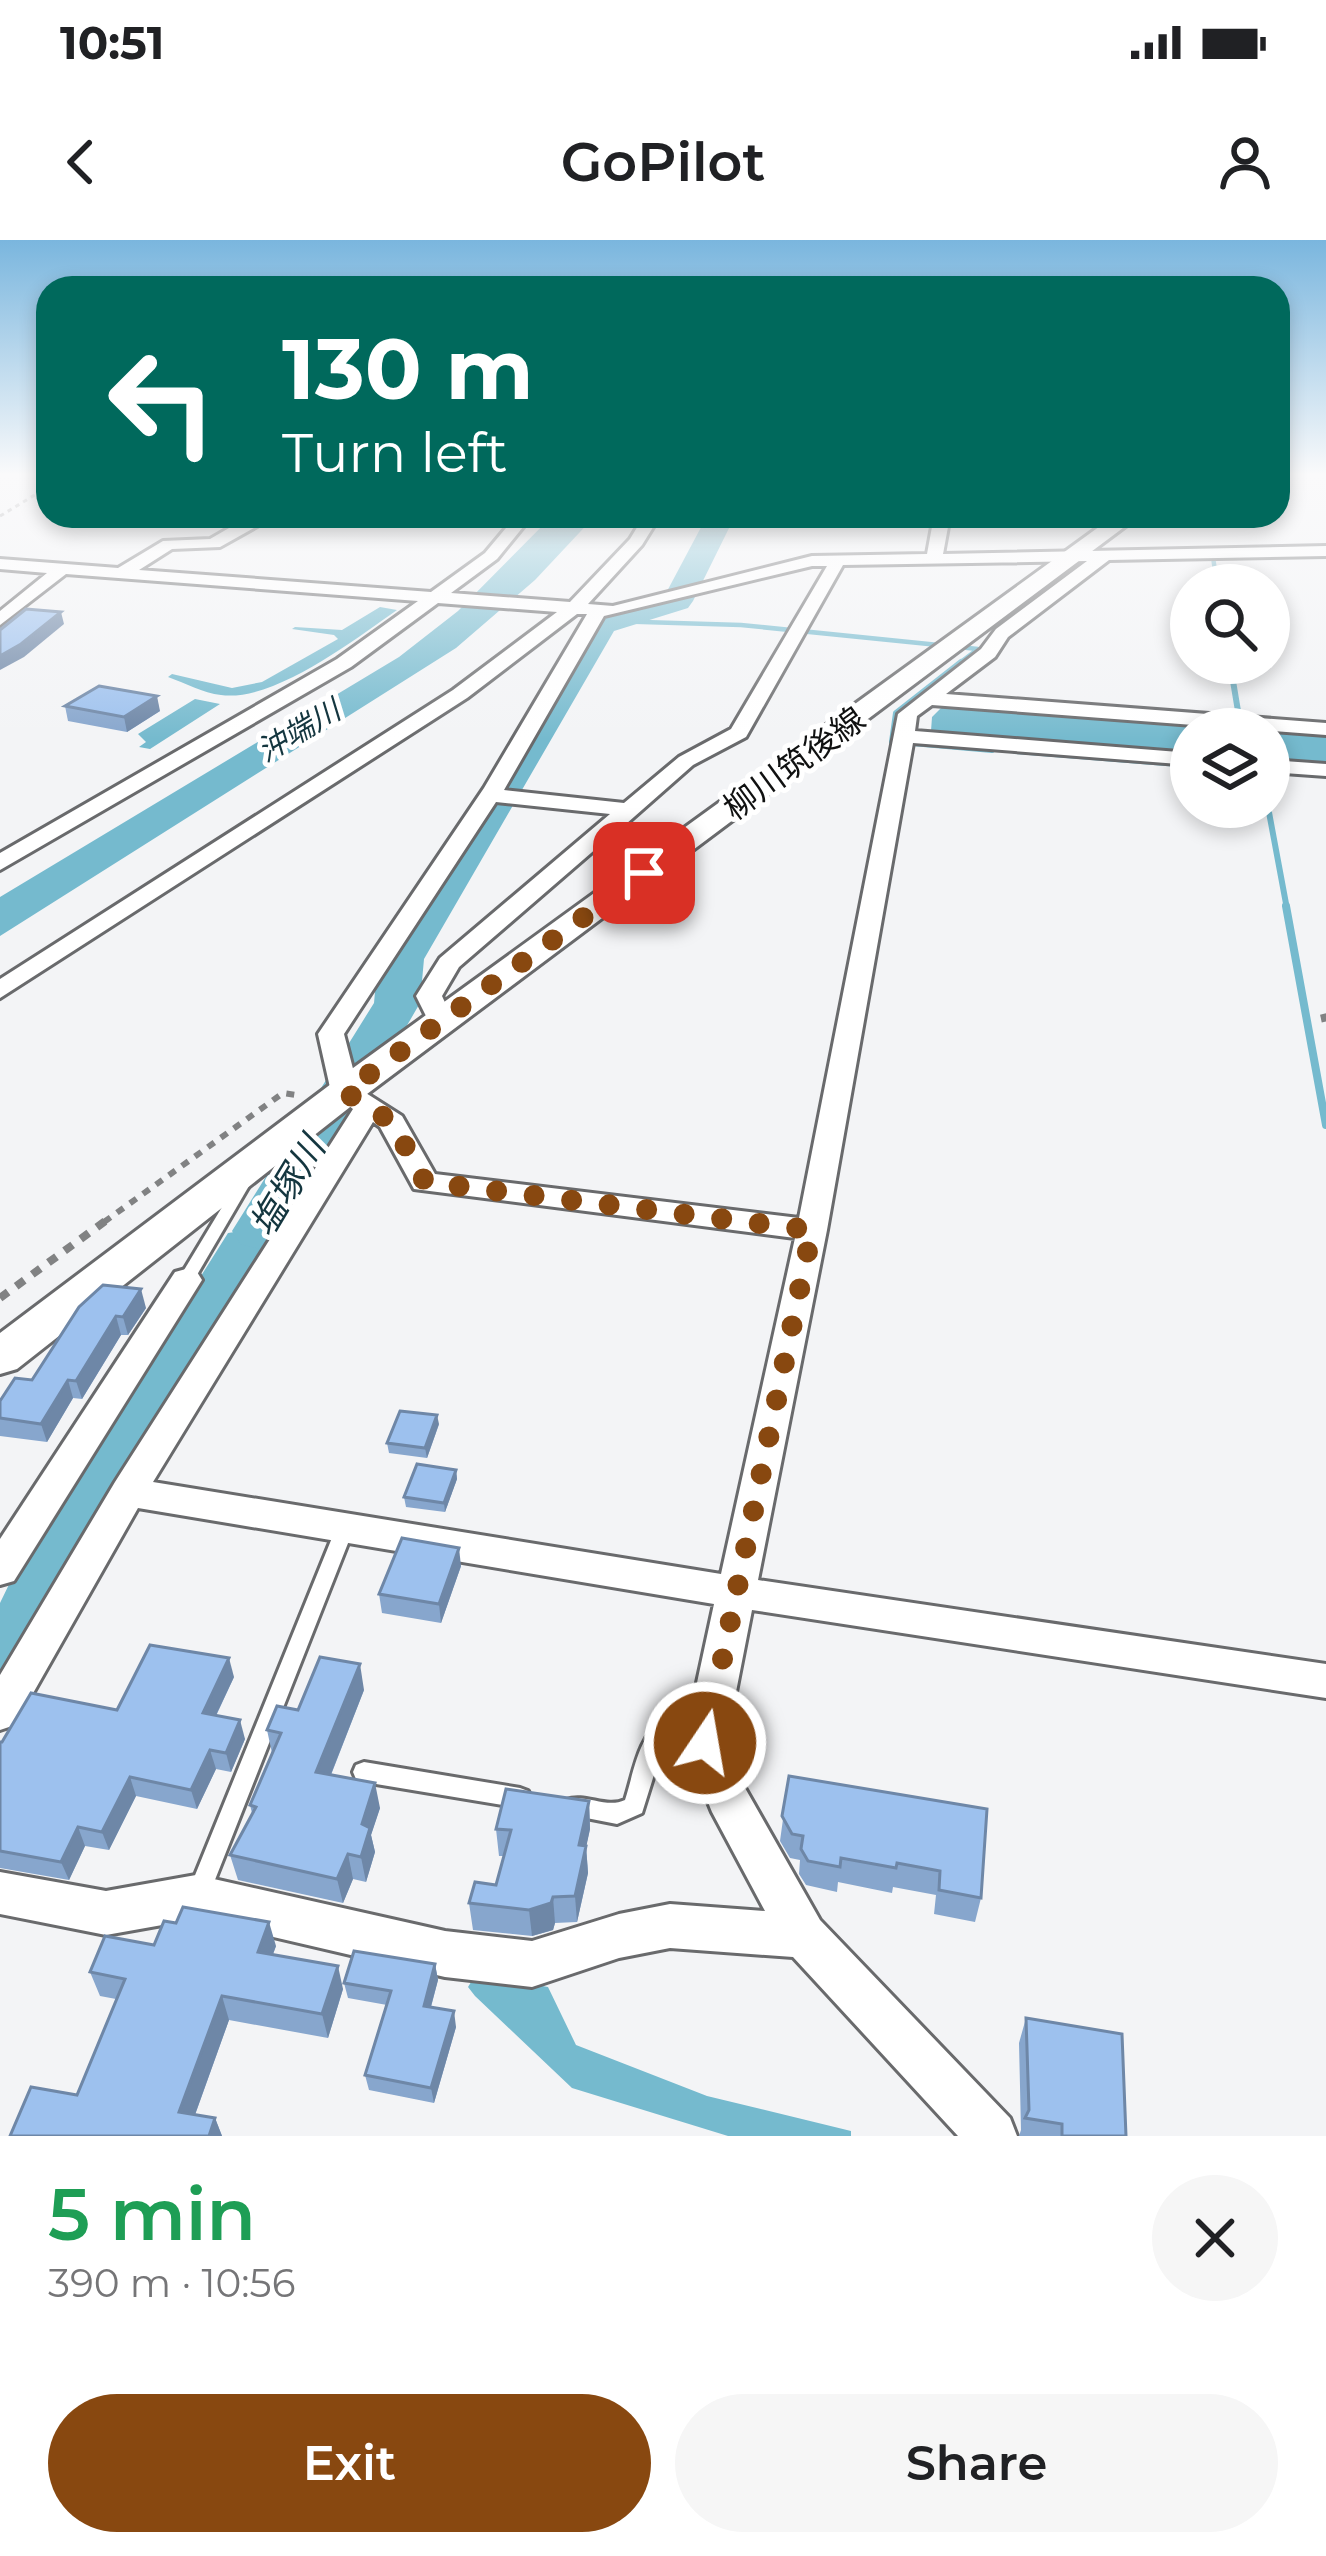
<!DOCTYPE html>
<meta charset="utf-8">
<style>
:root{--surface:#fff;--page:#f6f6f6;--text:#202124;--muted:#757577;--accent:#884810}
body{margin:0;font-family:Montserrat,"Noto Sans JP",sans-serif;background:var(--page);color:var(--text);height:100vh;display:flex;flex-direction:column;font-size:45px;white-space:nowrap}
*{box-sizing:border-box;margin:0}
p{font-size:39px;color:var(--muted)}
.icon{flex:none;width:66px;height:66px;fill:none;stroke:currentColor;stroke-width:2;stroke-linecap:round;stroke-linejoin:round}
.map{position:relative;height:1896px;overflow:hidden}
.drawer{display:flex;flex-direction:column;background:var(--surface);flex:1}
.drawer>*{flex:none}
.guide{position:absolute;left:36px;top:36px;width:1254px;height:252px;border-radius:36px;box-shadow:0 6px 18px #0003;background:#00695c;color:#fff;overflow:hidden}
.fabs{position:absolute;left:1170px;top:324px;display:grid;gap:24px}
.fabs a{display:grid;place-items:center;width:120px;height:120px;border-radius:50%;background:var(--surface);box-shadow:0 6px 18px #0003;font-size:60px}
.pin{position:absolute;display:grid;place-items:center;width:102px;height:102px;color:#fff;margin:-51px;border-radius:24px;box-shadow:0 6px 18px #0006}
.me{position:absolute;width:132px;margin:-66px;rotate:12deg;stroke-linejoin:round;filter:drop-shadow(0 0 9px #0008)}
.turn{display:flex;align-items:center;gap:42px;height:252px;padding:0 48px;font-size:54px}
.turn .icon{width:156px;height:156px;stroke-width:2.5}
.turn b{display:block;font-size:84px;line-height:102px}
.round{display:grid;place-items:center;flex:none;width:126px;height:126px;border-radius:63px;background:var(--page)}
.headline{display:flex;align-items:center;justify-content:space-between;height:204px;padding:0 48px}
h1{font-size:72px;font-weight:600;line-height:90px;color:#1e9e55}
.button{display:flex;gap:24px;margin-top:auto;padding:24px 48px}
.button a{flex:1;height:138px;border-radius:72px;background:var(--accent);color:#fff;font-size:48px;font-weight:600;line-height:138px;text-align:center}
.button a+a{background:var(--page);color:var(--text)}
.status{display:flex;justify-content:space-between;align-items:center;height:84px;padding:0 60px;background:var(--surface);direction:ltr}
.status svg{height:33px;fill:currentColor}
header{display:flex;justify-content:space-between;align-items:center;height:156px;padding:0 48px;background:var(--surface);font-size:54px;font-weight:600}
.map>svg:first-child{display:block}
.water{fill:#75bace}
.lines{fill:none;stroke-linecap:round;stroke-linejoin:round}
.stream-far2{stroke:#75bace;stroke-width:4.5}
.stream-far1{stroke:#75bace;stroke-width:6}
.stream{stroke:#75bace;stroke-width:8}
.river{fill:#75bace;fill-rule:evenodd}
.lane-casing{stroke:#696a6c;stroke-width:6}
.street-casing{stroke:#696a6c;stroke-width:6}
.secondary-casing{stroke:#696a6c;stroke-width:6}
.path-far2{stroke:#818283;stroke-width:3;stroke-dasharray:4.5 4.5;stroke-linecap:butt}
.path-far1{stroke:#818283;stroke-width:6;stroke-dasharray:8 8;stroke-linecap:butt}
.path{stroke:#818283;stroke-width:8;stroke-dasharray:10 10;stroke-linecap:butt}
.lane{fill:#fff;fill-rule:evenodd}
.street{fill:#fff;fill-rule:evenodd}
.secondary{fill:#fff;fill-rule:evenodd}
.wall{fill:#87a6cd}
.shaded-wall{fill:#6e87a7}
.building{fill:#9dc1ee;stroke:#6e87a7;stroke-width:3}
.route{stroke:#884810;stroke-width:21;stroke-dasharray:0 37.8}
.labels{text-anchor:middle;stroke-width:10;stroke-linejoin:round;paint-order:stroke}
.far-water-label{font-size:30px;font-style:italic;fill:#14363f;stroke:#fff}
.street-label{font-size:33px;fill:#101111;stroke:#fff}
.water-label{font-size:36px;font-style:italic;fill:#14363f;stroke:#fff}
</style>
<div class="status"><b>10:51</b><svg viewBox="0 0 49 12"><path d="M0 12V9h3v3zM5 12V6h3v6zM10 12V3h3v9zM15 12V0h3v12zM26 1h20v11H26zM47 4h2v5h-2z"/></svg></div>
<header><svg class="icon" aria-label="back" viewBox="0 0 24 24"><path d="M15 5l-7 7 7 7"/></svg>GoPilot<svg class="icon" aria-label="person" viewBox="0 0 24 24"><circle cx="12" cy="8" r="4"/><path d="M4 21q1-7 8-7t8 7"/></svg></header>
<div class="map">
<svg width="1326" height="1896" viewBox="0 0 1326 1896">
<rect width="100%" height="100%" fill="#f3f4f6"/>
<g class="water">
<polygon points="552,276 595,276 535,340 456,408 0,696 0,657 399,417 458,371"/>
<path d="M 380,367 L 397,370 C 355,399 275,462 221,455 C 203,453 185,443 168,437 L 172,434 L 232,448 L 262,442 L 338,399 L 334,395 L 292,389 L 295,387 L 342,390 Z"/>
<polygon points="195,459 220,464 150,509 139,507 146,502 138,494"/>
<polygon points="942,467 1221,489 1191,489 1191,512 931,491 932,477"/>
<polygon points="1269,493 1326,497 1326,523 1269,518"/>
<polygon points="321,922 67,1322 0,1439 0,1363 16,1330 228,993 235,992 285,930"/>
<polygon points="476,1734 548,1747 576,1805 707,1856 851,1891 851,1896 728,1896 572,1848 475,1756 468,1747"/>
</g>
<g class="lines">
<g class="stream-far2">
<polyline points="1213,317 1217,345"/>
<polyline points="610,381 741,385 978,409 957,425"/>
</g>
<g class="stream-far1">
<polyline points="1230,423 1241,489"/>
<polyline points="892,502 896,473 961,422"/>
<polyline points="912,503 992,510"/>
<polyline points="1015,511 1191,525"/>
<polyline points="1268,567 1287,669"/>
</g>
<polyline class="stream" points="1286,666 1326,885"/>
<polygon class="river" points="707,276 735,276 693,361 688,368 614,391 424,719 420,763 288,991 280,1004 260,1009 240,1004 232,991 374,763 378,719 586,384 591,377 665,355"/>
<g class="lane-casing">
<g id="lane">
<polygon points="246,934 253,939 194,1040 186,1045 180,1044 178,1040 239,939"/>
<polygon points="345,1281 352,1283 354,1288 209,1655 206,1663 198,1666 190,1663 187,1655 336,1288 338,1283"/>
<path d="M 664,1481 L 705,1482 L 712,1485 L 715,1491 L 712,1497 L 705,1500 L 669,1499 L 663,1506 L 642,1573 L 617,1584 L 566,1574 L 563,1567 L 566,1560 C 586,1553 606,1569 625,1560 C 634,1533 638,1494 664,1481 Z"/>
<polygon points="364,1522 520,1548 528,1551 531,1558 528,1565 520,1568 364,1542 356,1539 353,1532 356,1525"/>
</g>
</g>
<g class="street-casing">
<g id="street">
<path d="M 250,276 L 275,276 L 220,307 L 172,309 L 139,330 L 431,352 L 485,313 L 516,276 L 532,276 L 497,319 L 451,353 L 570,362 L 630,299 L 644,276 L 660,276 L 642,305 L 588,364 L 613,366 L 812,316 L 927,314 L 934,276 L 950,276 L 943,314 L 1326,306 L 1326,316 L 1109,320 L 1008,397 L 995,417 L 946,454 L 1326,483 L 1326,495 L 932,465 L 917,476 L 915,491 L 1191,513 L 1191,525 L 913,503 L 827,990 L 758,1340 L 1326,1424 L 1326,1458 L 752,1370 L 726,1503 L 745,1548 L 820,1680 L 1010,1878 L 1017,1896 L 958,1896 L 793,1717 L 670,1708 L 619,1718 L 532,1747 L 445,1737 L 196,1679 L 106,1695 L 0,1674 L 0,1632 L 106,1651 L 196,1635 L 445,1691 L 532,1701 L 619,1674 L 670,1664 L 765,1671 L 712,1572 L 684,1503 L 714,1364 L 138,1268 L 15,1485 L 0,1490 L 0,1435 L 115,1242 L 353,869 L 331,852 L 318,794 L 484,548 L 587,374 L 577,374 L 467,458 L 0,758 L 0,739 L 453,450 L 557,372 L 438,363 L 351,427 L 0,630 L 0,613 L 337,419 L 418,361 L 66,334 L 0,385 L 0,371 L 47,333 L 0,329 L 0,319 L 118,328 L 163,301 L 210,299 ZM 1087,321 L 996,389 L 981,409 L 898,474 L 799,978 L 435,934 L 402,876 L 358,848 L 344,794 L 496,562 L 610,574 L 440,718 L 416,756 L 432,788 L 441,790 L 454,782 L 442,756 L 459,727 L 613,594 L 679,613 L 687,611 L 687,601 L 626,584 L 693,525 L 746,497 L 843,325 ZM 812,326 L 827,326 L 731,489 L 679,517 L 624,563 L 504,550 L 604,376 ZM 373,882 L 380,887 L 414,949 L 795,998 L 721,1334 L 153,1242 Z"/>
<polygon points="1269,520 1326,524 1326,536 1269,532"/>
<polygon points="186,1029 197,1032 202,1040 14,1341 0,1345 0,1299 175,1032"/>
</g>
</g>
<g class="secondary-casing">
<polygon id="secondary" points="1114,276 1139,276 359,860 17,1129 0,1134 0,1093 331,844"/>
</g>
<polyline class="path-far2" points="0,276 48,247"/>
<g class="path-far1">
<polyline points="1323,774 1326,788"/>
<polyline points="104,982 283,853 296,855"/>
</g>
<polyline class="path" points="0,1058 108,979"/>
<use href="#lane" class="lane"/>
<use href="#street" class="street"/>
<use href="#secondary" class="secondary"/>
</g>
<g class="wall">
<polygon points="65,466 160,471 127,492 68,481"/>
<polygon points="79,1067 146,1068 128,1095 121,1095 82,1159 73,1158 47,1202 0,1196 0,1161 32,1140"/>
<polygon points="439,1184 427,1218 389,1213 387,1203"/>
<polygon points="456,1230 457,1239 445,1272 406,1267 404,1257"/>
<polygon points="461,1326 441,1383 382,1373 379,1354"/>
<polygon points="234,1437 216,1476 245,1499 231,1532 216,1529 197,1569 136,1556 109,1610 85,1606 69,1640 0,1628 0,1502"/>
<polygon points="364,1450 331,1535 380,1568 371,1595 375,1612 366,1642 353,1639 343,1663 238,1640 230,1615 252,1573 250,1565 272,1513 267,1490 298,1470"/>
<polygon points="789,1536 981,1658 975,1682 934,1674 936,1655 893,1647 892,1653 838,1642 837,1652 806,1645 799,1634 800,1620 790,1618 780,1601"/>
<polygon points="589,1561 590,1589 586,1606 588,1633 577,1682 555,1683 553,1690 532,1696 473,1690 469,1663 496,1645 504,1616 499,1616 496,1589"/>
<polygon points="154,1705 276,1706 273,1714 343,1749 328,1798 229,1780 195,1875 215,1878 222,1896 10,1896 77,1855 116,1759 100,1756 90,1732"/>
<polygon points="435,1724 438,1740 431,1767 456,1787 434,1863 369,1850 365,1835 387,1765 348,1758 344,1743"/>
<polygon points="1026,1778 1126,1896 1019,1896 1021,1890 1019,1803"/>
</g>
<g class="shaded-wall">
<polygon points="61,372 64,384 24,417 0,430 0,416"/>
<polygon points="157,456 160,471 127,492 124,477"/>
<polygon points="141,1049 146,1068 128,1095 123,1077"/>
<polygon points="116,1076 121,1095 82,1159 76,1141"/>
<polygon points="68,1140 73,1158 47,1202 41,1184"/>
<polygon points="437,1175 439,1184 427,1218 425,1208"/>
<polygon points="456,1230 457,1239 445,1272 444,1263"/>
<polygon points="459,1308 461,1326 441,1383 439,1364"/>
<polygon points="229,1418 234,1437 208,1492 203,1473"/>
<polygon points="360,1424 364,1450 322,1557 316,1532"/>
<polygon points="240,1480 245,1499 231,1532 226,1513"/>
<polygon points="210,1510 216,1529 197,1569 191,1550"/>
<polygon points="130,1537 136,1556 109,1610 102,1592"/>
<polygon points="375,1543 380,1568 371,1595 375,1612 366,1642 361,1617 362,1584"/>
<polygon points="589,1561 590,1589 581,1632 579,1605"/>
<polygon points="78,1587 85,1606 69,1640 61,1622"/>
<polygon points="586,1606 588,1633 577,1682 575,1656"/>
<polygon points="348,1614 353,1639 343,1663 337,1639"/>
<polygon points="553,1657 555,1683 553,1690 532,1696 529,1670"/>
<polygon points="269,1682 276,1706 265,1735 258,1712"/>
<polygon points="435,1724 438,1740 427,1781 424,1766"/>
<polygon points="338,1726 343,1749 328,1798 322,1774"/>
<polygon points="222,1756 229,1780 188,1894 179,1872"/>
<polygon points="454,1771 456,1787 434,1863 431,1848"/>
<polygon points="215,1878 222,1896 209,1896"/>
</g>
<g class="building">
<polygon points="26,369 61,372 21,404 0,416 0,390"/>
<polygon points="99,446 157,456 124,477 65,466"/>
<polygon points="103,1045 141,1049 123,1077 116,1076 76,1141 68,1140 41,1184 0,1178 0,1161 15,1138 32,1140 79,1067"/>
<polygon points="400,1171 437,1175 425,1208 387,1203"/>
<polygon points="417,1224 456,1230 444,1263 404,1257"/>
<polygon points="402,1298 459,1308 439,1364 379,1354"/>
<polygon points="150,1405 229,1418 203,1473 240,1480 226,1513 210,1510 191,1550 130,1537 102,1592 78,1587 61,1622 0,1611 0,1502 2,1502 31,1453 117,1470"/>
<polygon points="320,1417 360,1424 316,1532 375,1543 362,1584 370,1588 361,1617 348,1614 337,1639 230,1615 256,1567 250,1565 281,1493 267,1490 277,1466 298,1470"/>
<polygon points="789,1536 987,1569 981,1658 939,1650 940,1631 897,1623 896,1628 841,1618 840,1627 808,1621 801,1609 803,1596 792,1594 782,1576"/>
<polygon points="506,1549 589,1561 579,1605 586,1606 575,1656 553,1657 551,1663 529,1670 469,1663 475,1642 496,1645 511,1590 496,1589"/>
<polygon points="183,1667 269,1682 258,1712 338,1726 322,1774 222,1756 179,1872 215,1878 209,1896 10,1896 31,1847 77,1855 125,1739 90,1732 105,1696 154,1705 164,1681 176,1683"/>
<polygon points="354,1711 435,1724 424,1766 454,1771 431,1848 365,1835 391,1751 344,1743"/>
<polygon points="1026,1778 1122,1794 1126,1896 1062,1896 1062,1884 1025,1878 1029,1870"/>
</g>
<linearGradient id="sky" x2="0" y2="1"><stop stop-color="#7ab6de"/><stop offset="0.47" stop-color="#fafafb"/><stop offset="1" stop-color="#fafafb" stop-opacity="0"/></linearGradient>
<rect width="1326" height="499" fill="url(#sky)"/>
<g class="lines">
<polyline class="route" points="644,633 345,852 392,882 425,942 812,990 705,1503"/>
</g>
<g class="labels">
<g class="far-water-label">
<text transform="translate(299 491) rotate(-31)" y="10">沖端川</text>
</g>
<g class="street-label">
<text transform="translate(794 523) rotate(-36)" y="12">柳川筑後線</text>
</g>
<g class="water-label">
<text transform="translate(287 946) rotate(-59)" y="13">塩塚川</text>
</g>
</g>
</svg>
<div class="fabs">
<a><svg class="icon" aria-label="search" viewBox="0 0 24 24"><circle cx="10" cy="10" r="6"/><path d="M15 15l6 6"/></svg></a>
<a><svg class="icon" aria-label="layers" viewBox="0 0 24 24"><path d="M12 4l9 5-9 5-9-5zM3 14l9 5 9-5"/></svg></a>
</div>
<div class="pin" style="left:644px;top:633px;background:#d93025"><svg class="icon" aria-label="arrive" viewBox="0 0 24 24"><path d="M6 21V4h12l-3 4 3 4H6"/></svg></div>
<svg class="me" style="left:705px;top:1503px" viewBox="-20 -20 40 40"><circle r="17" fill="#884810" stroke="#fff" stroke-width="3"/><path d="M0-11L8 9 0 5-8 9z" fill="#fff"/></svg>
<div class="guide">
<div class="turn"><svg class="icon" aria-label="left" viewBox="0 0 24 24"><path d="M17 20v-9H6M10 6l-5 5 5 5"/></svg><div><b>130 m</b>Turn left</div></div>
</div>
</div>
<section class="drawer">
<div class="headline"><div><h1>5 min</h1><p>390 m · 10:56</p></div><a class="round"><svg class="icon" aria-label="close" viewBox="0 0 24 24"><path d="M6 6l12 12M18 6L6 18"/></svg></a></div>
<div class="button"><a>Exit</a><a>Share</a></div>
</section>
